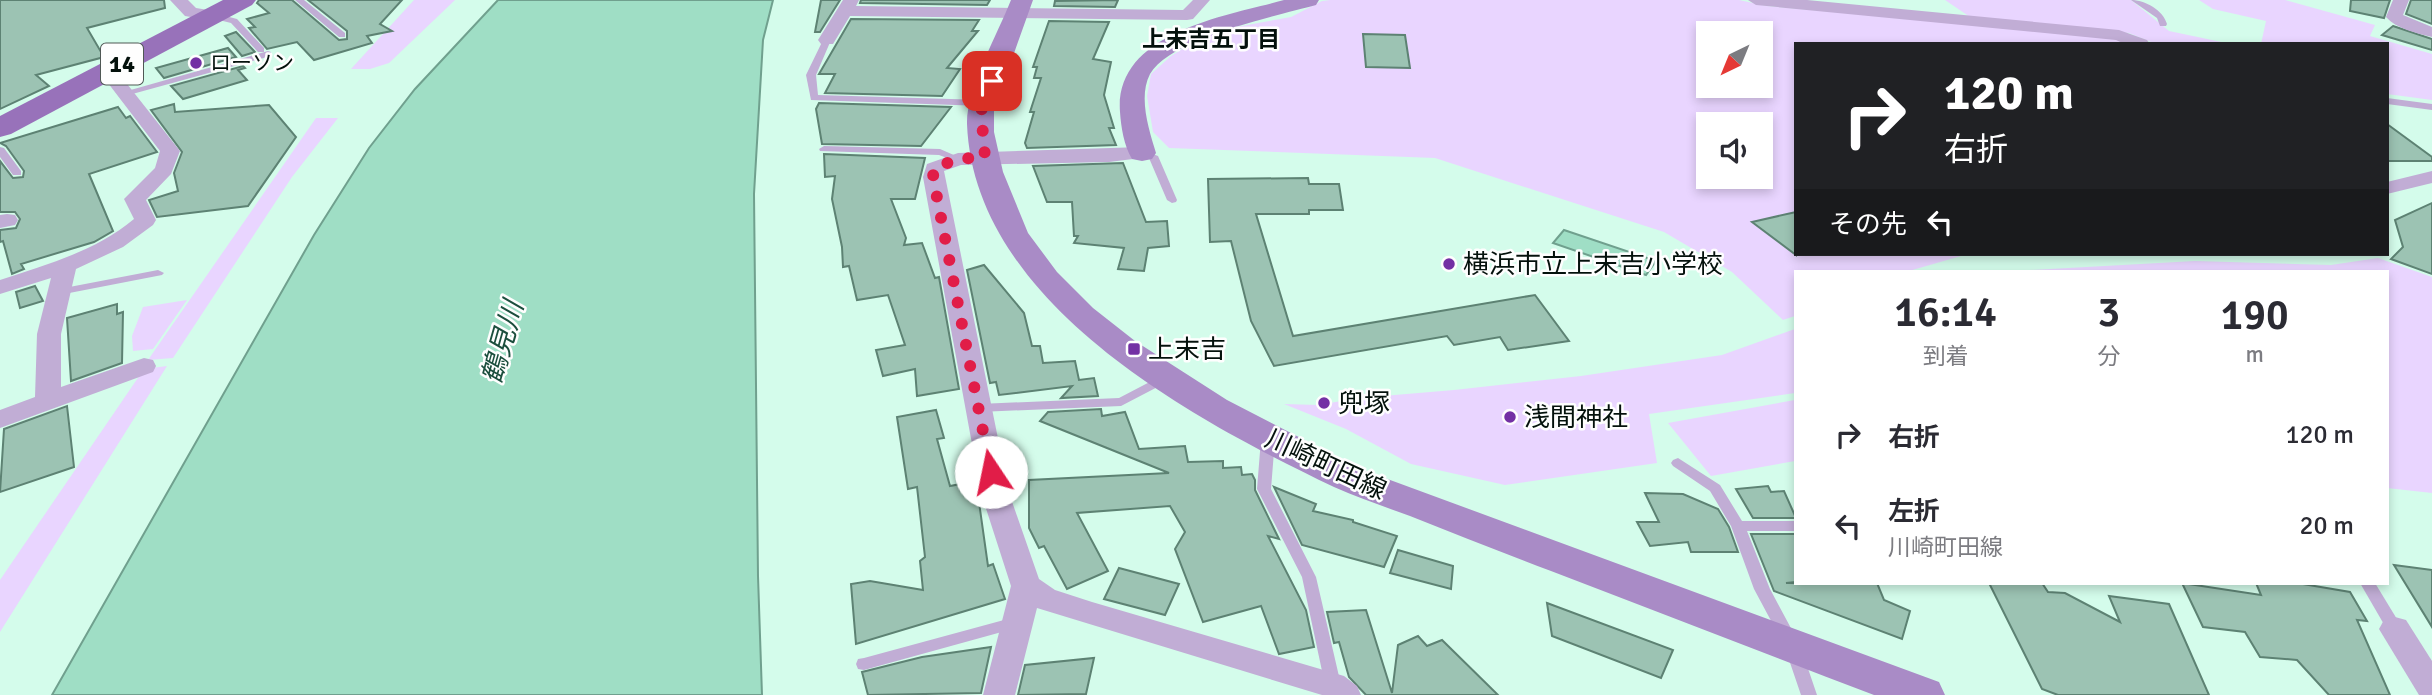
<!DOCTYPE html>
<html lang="ja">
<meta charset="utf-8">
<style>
:root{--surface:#fff;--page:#f2f2f3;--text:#2b2b33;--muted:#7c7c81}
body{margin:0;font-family:Signika,"Noto Sans JP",sans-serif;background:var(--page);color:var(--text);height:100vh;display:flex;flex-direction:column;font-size:26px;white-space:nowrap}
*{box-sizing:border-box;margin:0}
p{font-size:23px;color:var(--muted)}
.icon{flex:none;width:38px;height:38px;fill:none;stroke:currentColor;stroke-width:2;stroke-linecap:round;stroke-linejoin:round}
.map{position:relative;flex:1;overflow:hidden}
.drawer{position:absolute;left:1794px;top:270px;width:595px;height:315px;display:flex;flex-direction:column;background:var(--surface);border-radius:0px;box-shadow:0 4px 10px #0003}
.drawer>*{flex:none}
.hud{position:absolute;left:1794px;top:42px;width:595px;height:214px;border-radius:0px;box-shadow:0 4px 10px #0003;background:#202124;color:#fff;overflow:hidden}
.needle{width:46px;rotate:223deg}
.buttons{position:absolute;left:1696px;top:21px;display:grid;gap:14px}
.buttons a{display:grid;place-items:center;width:77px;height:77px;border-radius:0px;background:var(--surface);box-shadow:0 4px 10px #0003;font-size:35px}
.pin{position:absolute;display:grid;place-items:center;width:60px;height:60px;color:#fff;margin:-30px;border-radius:14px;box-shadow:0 4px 10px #0006}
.me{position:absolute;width:77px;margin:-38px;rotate:349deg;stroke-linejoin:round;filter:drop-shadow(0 0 5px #0008)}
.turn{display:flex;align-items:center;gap:24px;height:147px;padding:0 35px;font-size:32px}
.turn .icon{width:91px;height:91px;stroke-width:2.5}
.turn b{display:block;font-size:49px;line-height:60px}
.then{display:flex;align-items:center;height:66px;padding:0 35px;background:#0003;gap:14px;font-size:26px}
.eta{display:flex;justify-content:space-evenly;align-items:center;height:119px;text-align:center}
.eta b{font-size:42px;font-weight:600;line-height:49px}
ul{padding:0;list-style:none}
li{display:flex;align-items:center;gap:21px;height:91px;padding:0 35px}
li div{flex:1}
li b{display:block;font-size:26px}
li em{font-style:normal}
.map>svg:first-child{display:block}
.green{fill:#e9d5ff;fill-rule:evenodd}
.water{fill:#9fdec5;stroke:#70a08e;stroke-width:2}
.building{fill:#9cc3b3;stroke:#5d8273;stroke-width:2}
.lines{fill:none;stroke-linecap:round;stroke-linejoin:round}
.lane{fill:#c1add5;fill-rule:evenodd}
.street{fill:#c1add5;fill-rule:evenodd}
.secondary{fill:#a98bc6;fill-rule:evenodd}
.primary{fill:#9872ba;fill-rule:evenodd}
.route{stroke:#e11d48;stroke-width:12;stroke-dasharray:0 21.6}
.poi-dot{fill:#7330a4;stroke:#fefefe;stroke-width:2.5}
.labels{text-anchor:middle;stroke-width:5;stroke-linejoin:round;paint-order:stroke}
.far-poi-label{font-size:21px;fill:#04110c;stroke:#fefefe;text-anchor:start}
.far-neighbourhood-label{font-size:23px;font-weight:bold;fill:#04110c;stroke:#fefefe}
.shield{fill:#fefefe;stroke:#4f5855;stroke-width:2}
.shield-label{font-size:24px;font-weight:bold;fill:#04110c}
.poi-label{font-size:26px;fill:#04110c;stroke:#fefefe;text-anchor:start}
.street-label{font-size:26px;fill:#04110c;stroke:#fefefe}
.water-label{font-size:28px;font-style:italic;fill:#1b4e3d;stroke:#fefefe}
</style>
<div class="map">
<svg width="2432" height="695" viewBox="0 0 2432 695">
<rect width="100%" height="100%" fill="#d4fceb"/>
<g class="green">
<polygon points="414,0 455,0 389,63 370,69 351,69"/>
<path d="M 1330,0 L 1739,0 L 1767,6 L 2122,38 L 2136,44 L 1796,44 L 1796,254 L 1968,254 L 1909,271 L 1796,271 L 1795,316 L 1783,320 L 1732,272 L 1664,232 L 1435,158 L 1169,148 L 1153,132 L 1147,96 L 1151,74 L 1171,56 L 1197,40 L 1231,28 L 1291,17 L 1322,1 ZM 1708,33 L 1760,33 L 1760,86 L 1708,86 ZM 1708,124 L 1760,124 L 1760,177 L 1708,177 Z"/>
<polygon points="1945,0 2131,0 2169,31 2231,44 2156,44 2129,33 1970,17"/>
<polygon points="2199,0 2285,0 2375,25 2370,36 2432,54 2432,100 2387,94 2387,44 2261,44 2266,21 2213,9"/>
<polygon points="316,118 338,118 292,177 173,358 148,360"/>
<polygon points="2378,258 2432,277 2432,493 2387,488 2387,271 2012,271 2195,261 2331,265"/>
<polygon points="187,300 153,349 133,351 132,336 143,307"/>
<polygon points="1795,329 1795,393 1649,414 1657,463 1505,485 1411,464 1346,429 1284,404 1318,405 1359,398 1454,390 1581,376 1722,355"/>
<polygon points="167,366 0,632 0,580 144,369"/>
<polygon points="1795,400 1795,461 1711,476 1668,423"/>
</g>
<g class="water">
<polygon points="498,0 773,0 763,40 754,194 758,576 762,695 52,695 314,235 369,148 415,89"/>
<polygon points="1564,230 1656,261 1646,275 1553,243"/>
</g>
<g class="building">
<polygon points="0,0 164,0 165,8 87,28 104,57 36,75 49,86 0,109"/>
<polygon points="259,0 292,0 339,40 347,39 347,31 308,0 402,0 380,24 392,31 367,36 372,43 314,60 297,42 267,49 249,28 255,27 247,19 269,13 257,3"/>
<polygon points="821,0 840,0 820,32 815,32"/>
<polygon points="861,0 990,0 987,5 860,3"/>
<polygon points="1118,0 1115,7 1054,6 1055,1"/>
<polygon points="2351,0 2390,0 2384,18 2350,11"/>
<polygon points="2411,0 2432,0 2432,24 2406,14"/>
<polygon points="851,19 979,20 972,31 978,31 947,68 960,69 942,96 825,93 835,74 819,74"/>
<polygon points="1049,21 1109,22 1093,59 1111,62 1104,95 1114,128 1109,128 1116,145 1027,148 1025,143 1034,112 1030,112 1041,78 1034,78 1037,67 1033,67"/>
<polygon points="2393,26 2432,39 2432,50 2382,35"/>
<polygon points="236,32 255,52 242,56 225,36"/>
<polygon points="1363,34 1405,35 1410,68 1366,67"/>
<polygon points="228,48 236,57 164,78 156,68"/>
<polygon points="243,66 245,68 238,70 247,80 183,99 171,86"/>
<polygon points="819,103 951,107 921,146 822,144 816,109"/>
<polygon points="174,104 175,112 269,105 296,137 248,206 157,217 149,200 178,191 174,173 182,152 151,110"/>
<polygon points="118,107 126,118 130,116 157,152 89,174 113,231 94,242 21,264 24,269 12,274 3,241 0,242 0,230 16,228 20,219 15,212 0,212 0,161 13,178 23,177 24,171 6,146 0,143"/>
<polygon points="2387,124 2432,157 2432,161 2387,161"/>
<polygon points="824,154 925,158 915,199 891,199 906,238 904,245 922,243 935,278 939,277 959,389 917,396 915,369 883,376 876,350 905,345 888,295 857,300 849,266 843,267 842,247 832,199 835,176 825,177"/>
<polygon points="1123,163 1146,222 1167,221 1169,246 1148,248 1144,271 1118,269 1124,248 1074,243 1078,236 1074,236 1072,202 1047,202 1033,166"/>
<polygon points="1308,178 1309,184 1339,184 1343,210 1309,210 1309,214 1256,214 1293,336 1535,295 1569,341 1508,350 1500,337 1454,345 1447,336 1274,366 1251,321 1231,241 1210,242 1208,179"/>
<polygon points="2432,203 2432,274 2391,259 2403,247 2395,220"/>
<polygon points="1796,212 1796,255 1752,222"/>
<polygon points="984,265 1024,313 1032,346 1040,346 1043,363 1075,361 1079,380 1094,378 1098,396 1061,398 1072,386 999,395 996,382 990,383 967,270"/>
<polygon points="35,286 43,301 20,308 16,292"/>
<polygon points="117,304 117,314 123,312 122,363 71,381 67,318"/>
<polygon points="67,406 74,467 0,492 4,429"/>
<polygon points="1101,409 1102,416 1125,412 1139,449 1185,446 1188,462 1223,461 1223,468 1241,467 1242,475 1252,474 1255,480 1255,490 1279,539 1268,536 1306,610 1314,647 1279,654 1261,606 1203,622 1175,549 1185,532 1170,506 1077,513 1108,571 1067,589 1044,546 1039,548 1029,528 1029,480 1169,473 1040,421 1048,412"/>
<polygon points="936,410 944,438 937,439 950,486 976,481 988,566 993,564 1005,599 856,644 851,584 870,581 923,590 920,561 925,557 917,487 908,489 897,417"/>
<polygon points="1768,486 1771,492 1784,491 1796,518 1753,518 1736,489"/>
<polygon points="1274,487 1316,504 1313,511 1353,520 1353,522 1397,536 1384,567 1302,545"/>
<polygon points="1645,493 1683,494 1718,509 1729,527 1738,552 1691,552 1688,542 1650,546 1637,522 1659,522"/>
<polygon points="1751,534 1796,534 1796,582 1786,583 1877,583 1884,600 1910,611 1902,639 1774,591"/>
<polygon points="1398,550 1453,566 1451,589 1390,573"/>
<polygon points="2394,565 2432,570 2432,627"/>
<polygon points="1119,568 1179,584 1165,615 1104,599"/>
<polygon points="1989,583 2042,583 2048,592 2065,593 2120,622 2109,596 2169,604 2209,695 2058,695 2042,689"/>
<polygon points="2182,583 2261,595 2256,583 2297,583 2350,592 2367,621 2357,620 2390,695 2329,695 2297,660 2260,657 2245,632 2203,627"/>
<polygon points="1547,603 1673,650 1661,678 1552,636"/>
<polygon points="1366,610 1392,693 1398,645 1418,636 1427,646 1442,640 1498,695 1366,695 1349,677 1339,642 1334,643 1327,612"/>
<polygon points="991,647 981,693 868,695 862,672 922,657"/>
<polygon points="1094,658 1086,694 1018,695 1025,665"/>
</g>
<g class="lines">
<g class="lane">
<polygon points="295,0 304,0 345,33 345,37 339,37"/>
<path d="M 2131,0 C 2145,0 2163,10 2167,24 L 2166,26 L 2160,26 L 2157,18 Z"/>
<polygon points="214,13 237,19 264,48 264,52 258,52 231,23 211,18 210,16"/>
<polygon points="827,37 831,40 816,75 818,95 984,100 989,103 984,106 811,100 806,75 823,40"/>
<polygon points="268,51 271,52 271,56 125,96 120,93"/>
<polygon points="2387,98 2432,104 2432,110 2387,104"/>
<polygon points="824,146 940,149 963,159 958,162 939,155 820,151 819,149"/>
<polygon points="0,147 4,148 21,171 21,175 13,175 0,157"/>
<polygon points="1142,150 1158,156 1177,200 1176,202 1172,203 1167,200 1149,158 1137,153"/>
<polygon points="158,270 164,273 162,275 59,295 53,292 59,289"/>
<polygon points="1165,374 1169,375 1171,378 1169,381 1121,406 979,412 973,408 979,404 1119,398"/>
<polygon points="1268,435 1273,436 1275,439 1271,489 1316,577 1341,685 1339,690 1333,692 1327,690 1325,685 1302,577 1257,489 1261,439 1263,436"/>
<polygon points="1678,458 1720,485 1742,521 1796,521 1796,531 1747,531 1770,589 1800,645 1817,695 1801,695 1784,645 1754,589 1731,526 1710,491 1673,466 1671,463 1673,460"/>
<polygon points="2360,583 2375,583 2403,629 2401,633 2395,635 2389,633"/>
<polygon points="1015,617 1020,619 1023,623 1020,627 864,670 858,669 856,664 858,659 864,658"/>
</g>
<g class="street">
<polygon points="170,0 188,0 196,8 220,12 222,16 214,21 185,16"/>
<polygon points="843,0 859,0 856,6 1183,10 1193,0 1210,0 1193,19 1187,20 850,16 833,44 821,44 818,40"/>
<polygon points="1748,0 1807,0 2119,30 2147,40 2150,44 2125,44 2116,40 1756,5"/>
<path d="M 2393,0 L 2409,0 L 2403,15 L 2432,27 L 2432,37 C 2416,33 2397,29 2386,17 Z"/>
<path d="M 98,71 L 120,75 L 180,151 L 171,174 L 146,200 L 156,220 L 153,225 L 123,247 L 76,269 L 61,334 L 61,387 L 144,358 L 153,360 L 156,366 L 153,372 L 0,428 L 0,410 L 35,397 L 37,334 L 51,278 L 0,294 L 0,280 C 46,265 96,251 134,219 L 124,199 L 155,168 L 160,151 L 108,83 L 92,80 L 89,76 Z"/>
<polygon points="1142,147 1149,149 1152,153 1149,157 1109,162 961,165 944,171 1009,493 1039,579 1055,590 1092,602 1344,676 1357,686 1361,695 1322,695 1037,608 1015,695 983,695 1011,586 981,493 923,177 927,164 958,153"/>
<polygon points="2432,171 2432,183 2387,194 2387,182"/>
<polygon points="7,214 15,215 18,220 15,225 0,228 0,215"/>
<polygon points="2395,617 2406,620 2432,661 2432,695 2419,695 2379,629 2384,620"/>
</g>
<g class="secondary">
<path d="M 1011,0 L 1033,0 L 994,109 L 994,132 L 1003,172 L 1028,233 L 1057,272 L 1093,308 L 1135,341 L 1227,400 L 1363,470 L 1939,682 L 1945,695 L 1874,695 C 1766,654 1659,612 1551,571 C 1504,553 1457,535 1410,516 C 1385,507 1359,498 1334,487 C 1192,419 974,303 967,124 C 966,90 998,33 1011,0 Z"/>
<path d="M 1284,0 L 1319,0 L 1316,5 C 1276,16 1171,38 1150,74 C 1138,97 1149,130 1156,153 L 1152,159 L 1142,161 L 1132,159 C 1124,146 1121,127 1120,112 C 1114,32 1226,16 1284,0 Z"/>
</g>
<polygon class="primary" points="223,0 256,0 252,5 11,134 0,137 0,116"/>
</g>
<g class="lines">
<polyline class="route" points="991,472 933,177 934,168 958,159 985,157 981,111 992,81"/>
</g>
<g class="poi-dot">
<circle cx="196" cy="63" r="7"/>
<circle cx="1449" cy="264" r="7"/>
<rect x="1127" y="342" width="14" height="14" rx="3.5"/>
<circle cx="1324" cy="403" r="7"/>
<circle cx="1510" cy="417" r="7"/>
</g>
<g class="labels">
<g class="far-poi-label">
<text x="210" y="70">ローソン</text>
</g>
<g class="far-neighbourhood-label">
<text x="1211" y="47">上末吉五丁目</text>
</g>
<rect class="shield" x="101" y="43.5" width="42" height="41" rx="5"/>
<g class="shield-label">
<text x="122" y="72">14</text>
</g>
<g class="poi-label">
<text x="1463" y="273">横浜市立上末吉小学校</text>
<text x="1148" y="358">上末吉</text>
<text x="1338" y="412">兜塚</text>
<text x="1524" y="426">浅間神社</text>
</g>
<g class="street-label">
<text transform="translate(1326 464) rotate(25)" y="9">川崎町田線</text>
</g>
<g class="water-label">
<text transform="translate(502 342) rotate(-74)" y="10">鶴見川</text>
</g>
</g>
</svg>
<div class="buttons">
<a><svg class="needle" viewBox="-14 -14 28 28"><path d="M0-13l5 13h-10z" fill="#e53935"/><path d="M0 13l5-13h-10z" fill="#7c7c81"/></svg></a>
<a><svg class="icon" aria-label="sound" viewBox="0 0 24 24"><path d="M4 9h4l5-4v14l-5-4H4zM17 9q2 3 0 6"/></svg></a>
</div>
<div class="pin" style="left:992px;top:81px;background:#d93025"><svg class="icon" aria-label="arrive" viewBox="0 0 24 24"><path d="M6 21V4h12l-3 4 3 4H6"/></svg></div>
<svg class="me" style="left:991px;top:472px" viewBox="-20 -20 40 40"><circle r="19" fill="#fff"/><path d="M0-13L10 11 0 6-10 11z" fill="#e11d48"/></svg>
<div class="hud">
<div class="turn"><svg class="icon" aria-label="right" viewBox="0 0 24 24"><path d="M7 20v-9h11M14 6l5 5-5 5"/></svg><div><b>120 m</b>右折</div></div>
<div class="then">その先<svg class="icon" aria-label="left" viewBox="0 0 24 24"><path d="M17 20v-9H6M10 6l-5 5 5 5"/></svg></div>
</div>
<section class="drawer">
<div class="eta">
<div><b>16:14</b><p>到着</p></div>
<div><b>3</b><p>分</p></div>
<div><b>190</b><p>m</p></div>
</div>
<ul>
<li><svg class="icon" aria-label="right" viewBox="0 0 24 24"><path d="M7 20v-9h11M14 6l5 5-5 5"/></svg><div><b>右折</b></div><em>120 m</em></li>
<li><svg class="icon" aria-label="left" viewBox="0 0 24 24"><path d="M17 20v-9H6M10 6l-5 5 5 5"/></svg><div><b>左折</b><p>川崎町田線</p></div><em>20 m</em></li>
</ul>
</section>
</div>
